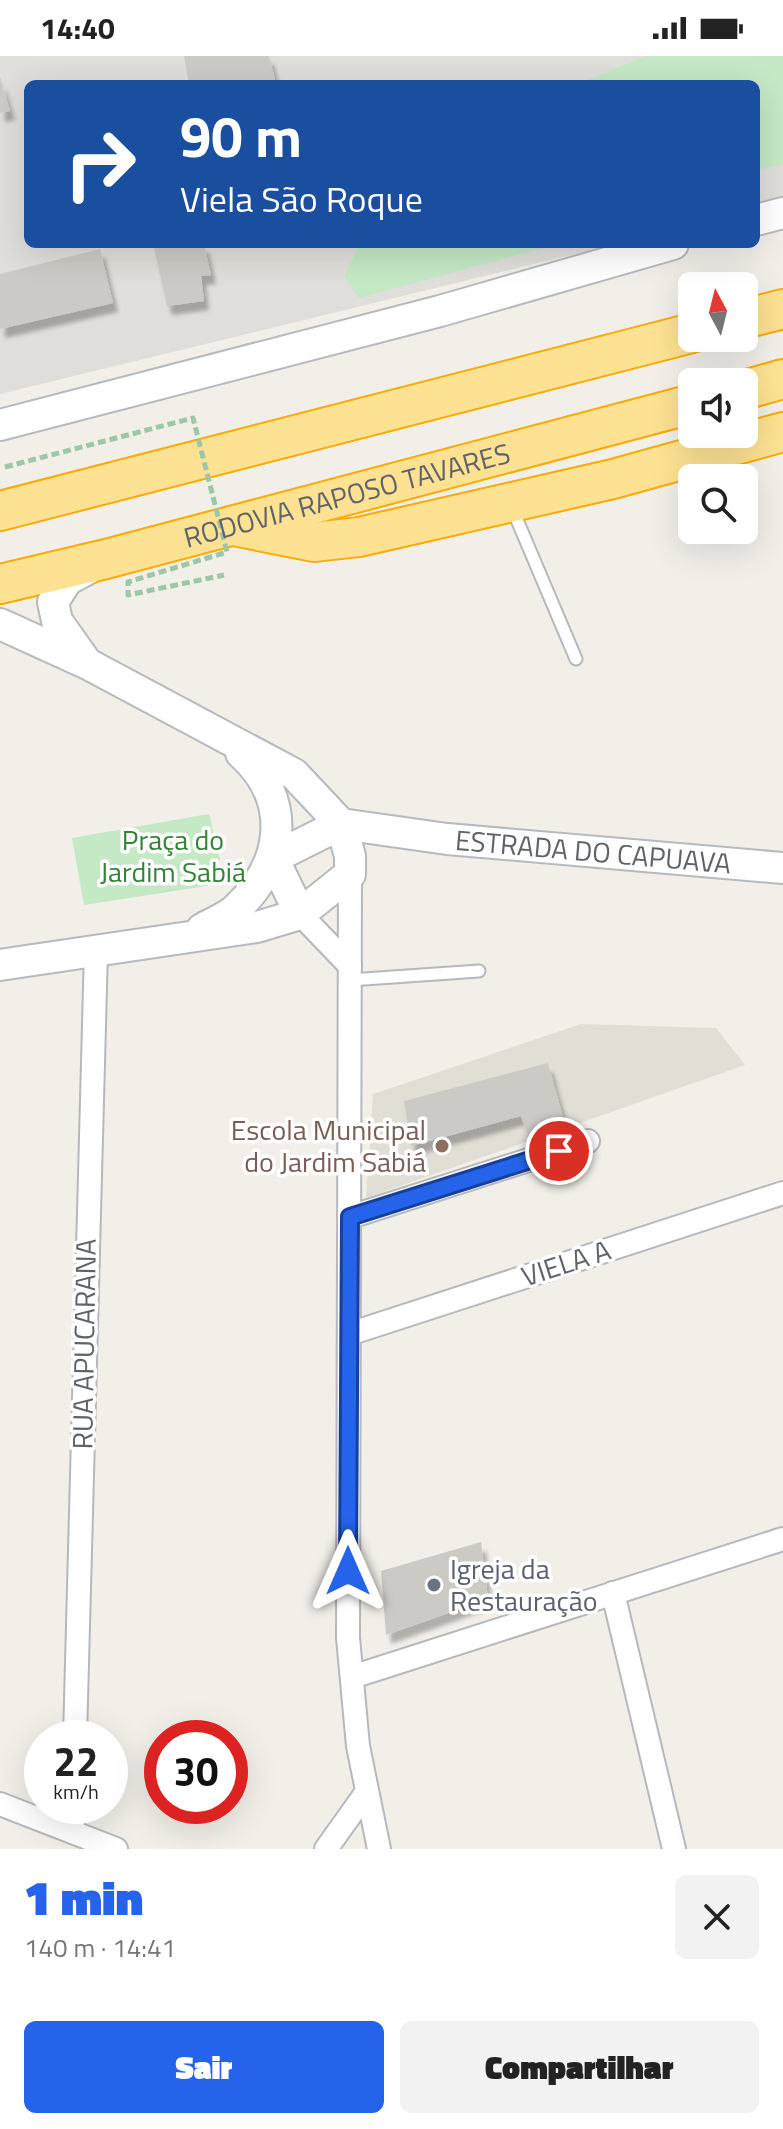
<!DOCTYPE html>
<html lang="pt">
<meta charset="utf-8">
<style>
:root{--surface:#fff;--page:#f2f2f2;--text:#222;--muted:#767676;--accent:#2563eb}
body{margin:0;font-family:"Titillium Web",sans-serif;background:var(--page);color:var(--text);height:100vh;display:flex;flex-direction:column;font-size:30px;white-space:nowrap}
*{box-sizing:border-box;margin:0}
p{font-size:26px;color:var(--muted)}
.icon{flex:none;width:44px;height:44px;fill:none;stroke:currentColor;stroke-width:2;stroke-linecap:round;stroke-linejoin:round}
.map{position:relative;height:1793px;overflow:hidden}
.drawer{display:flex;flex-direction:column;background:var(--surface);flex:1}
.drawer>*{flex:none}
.hud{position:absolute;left:24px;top:24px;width:736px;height:168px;border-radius:12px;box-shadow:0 8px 32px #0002;background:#1a4fa0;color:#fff;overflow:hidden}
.needle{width:52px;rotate:353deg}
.buttons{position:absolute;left:678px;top:216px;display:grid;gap:16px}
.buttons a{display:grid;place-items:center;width:80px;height:80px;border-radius:12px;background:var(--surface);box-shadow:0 8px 32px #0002;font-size:40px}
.speed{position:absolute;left:24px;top:1664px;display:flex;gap:16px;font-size:40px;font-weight:700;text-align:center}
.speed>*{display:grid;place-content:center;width:104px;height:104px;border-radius:50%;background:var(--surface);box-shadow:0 8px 32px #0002;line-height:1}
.speed small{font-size:20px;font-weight:400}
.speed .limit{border:12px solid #d22;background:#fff;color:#111}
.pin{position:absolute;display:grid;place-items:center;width:68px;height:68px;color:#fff;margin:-34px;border:4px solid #fff;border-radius:50%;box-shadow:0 2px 8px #0007}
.me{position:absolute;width:88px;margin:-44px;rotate:0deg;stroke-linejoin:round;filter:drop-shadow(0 0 6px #0008)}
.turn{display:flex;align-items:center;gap:28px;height:168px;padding:0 24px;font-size:36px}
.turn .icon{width:104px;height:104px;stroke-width:2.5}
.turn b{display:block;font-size:56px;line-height:68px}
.round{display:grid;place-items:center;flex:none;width:84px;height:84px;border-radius:12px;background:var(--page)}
.head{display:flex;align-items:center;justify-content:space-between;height:136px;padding:0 24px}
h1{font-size:48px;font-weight:800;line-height:60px;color:var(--accent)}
.primary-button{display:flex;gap:16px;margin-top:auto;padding:16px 24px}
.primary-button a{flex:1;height:92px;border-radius:12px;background:var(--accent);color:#fff;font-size:32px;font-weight:800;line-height:92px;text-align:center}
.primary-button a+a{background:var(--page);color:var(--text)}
.status{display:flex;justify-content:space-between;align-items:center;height:56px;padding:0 40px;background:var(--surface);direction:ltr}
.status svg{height:22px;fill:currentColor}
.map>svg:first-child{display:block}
.industrial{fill:#e0deda}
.education{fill:#e1ded6}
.green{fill:#c5e8c5}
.building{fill:#cccac5;filter:url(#shadow)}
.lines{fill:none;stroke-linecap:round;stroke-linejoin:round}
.lane-casing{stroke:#b5b8bc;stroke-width:15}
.street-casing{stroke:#b5b8bc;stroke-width:26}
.secondary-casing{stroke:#b6babf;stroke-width:34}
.highway-casing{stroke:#f9ab00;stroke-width:42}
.lane{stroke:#fff;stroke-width:11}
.street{stroke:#fff;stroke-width:22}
.secondary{stroke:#fff;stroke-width:30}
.highway{stroke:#fde293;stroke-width:38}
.path-bridge{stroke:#9cc7a9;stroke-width:5;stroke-dasharray:8 4;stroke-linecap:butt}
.route-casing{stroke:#184099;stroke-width:20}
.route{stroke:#2563eb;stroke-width:14}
.education-dot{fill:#8d6e63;stroke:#fff;stroke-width:3}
.worship-dot{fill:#6b7280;stroke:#fff;stroke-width:3}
.labels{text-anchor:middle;stroke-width:7;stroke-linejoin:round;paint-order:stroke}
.street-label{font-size:28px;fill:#5f6368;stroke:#fff}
.park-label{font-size:28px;fill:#348238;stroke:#fff}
.education-label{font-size:28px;fill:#785e54;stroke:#fff;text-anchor:end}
.worship-label{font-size:28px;fill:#5b616d;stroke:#fff;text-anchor:start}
</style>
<div class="status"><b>14:40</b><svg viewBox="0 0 49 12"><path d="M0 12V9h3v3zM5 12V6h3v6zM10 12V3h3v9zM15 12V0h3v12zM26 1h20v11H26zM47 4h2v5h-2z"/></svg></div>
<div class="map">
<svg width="783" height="1793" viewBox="0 0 783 1793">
<defs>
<filter id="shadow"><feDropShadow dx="5" dy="9" stdDeviation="2" flood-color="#0004"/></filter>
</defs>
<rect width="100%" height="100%" fill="#f1efe8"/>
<polygon class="industrial" points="0,0 783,0 783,147 756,154 756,28 28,28 28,188 616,188 0,338"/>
<polygon class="education" points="581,968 716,972 745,1009 366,1142 373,1038"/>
<g class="green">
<polygon points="647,0 783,0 783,109 756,114 756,28 577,28"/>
<polygon points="360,188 558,188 359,242 344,221"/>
<polygon points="209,758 220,803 207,830 84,849 72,782"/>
</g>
<g class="building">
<polygon points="184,0 269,0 276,28 189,28"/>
<polygon points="0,21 10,55 0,57"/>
<polygon points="153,188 204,188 211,219 201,220 204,245 167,250"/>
<polygon points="100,193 113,247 0,273 0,218"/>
<polygon points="548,1007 564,1065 528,1079 521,1060 411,1090 404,1045"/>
<polygon points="481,1486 488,1543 386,1579 381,1515"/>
</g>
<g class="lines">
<g class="lane-casing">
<g id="lane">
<polyline points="512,452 576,603"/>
<polyline points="350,924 479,915"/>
</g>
</g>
<g class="street-casing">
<g id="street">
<polyline points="350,818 348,1582 358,1690 379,1793"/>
<polyline points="300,858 350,910"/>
<polyline points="350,1161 588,1085"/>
<polyline points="349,1278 783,1137"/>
<polyline points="613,1537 674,1793"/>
<polyline points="352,1621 783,1483"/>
<polyline points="75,1682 96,894"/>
<polyline points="0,1748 116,1793"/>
<polyline points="73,1776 73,1750"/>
<polyline points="326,1793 366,1737"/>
</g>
</g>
<g class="secondary-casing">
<g id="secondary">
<polyline points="756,164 783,157"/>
<polyline points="0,369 440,255 673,188"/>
<polyline points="0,568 88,608 294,718 341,768 350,800 350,818 300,858 257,871 0,909"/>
<polyline points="86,606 57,565 53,546 67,524 91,511"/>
<path id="s1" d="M 300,858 L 273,802 L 341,768 L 447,783 L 783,812"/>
<path d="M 202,873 C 212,867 226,862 235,854 C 285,808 293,744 241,697"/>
</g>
</g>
<g class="highway-casing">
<g id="highway">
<polyline points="744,263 783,253"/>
<polyline points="744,334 783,323"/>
<polyline points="0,455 692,277"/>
<polyline points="234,470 314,486 359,481 613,423 783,376"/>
<path id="s2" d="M 0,528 L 106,503 L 692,348"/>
</g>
</g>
<use href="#lane" class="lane"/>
<use href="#street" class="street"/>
<use href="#secondary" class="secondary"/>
<use href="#highway" class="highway"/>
<polyline class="path-bridge" points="5,411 193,362 227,496 128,526 128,539 224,519"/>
</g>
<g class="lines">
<g class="route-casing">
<polyline id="route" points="348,1515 350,1161 559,1095"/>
</g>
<use href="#route" class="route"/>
</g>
<circle class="education-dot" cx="442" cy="1090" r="8"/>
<circle class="worship-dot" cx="434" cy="1529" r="8"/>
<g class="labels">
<g class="street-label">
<text dy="10" stroke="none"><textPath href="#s2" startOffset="358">RODOVIA RAPOSO TAVARES</textPath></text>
<text dy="10" stroke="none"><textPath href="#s1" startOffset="392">ESTRADA DO CAPUAVA</textPath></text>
<text transform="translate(566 1207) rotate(-18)" y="10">VIELA A</text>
<text transform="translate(84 1288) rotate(-89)" y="10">RUA APUCARANA</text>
</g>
<g class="park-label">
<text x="173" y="794">Praça do<tspan x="173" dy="32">Jardim Sabiá</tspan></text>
</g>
<g class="education-label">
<text x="426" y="1084">Escola Municipal<tspan x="426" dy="32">do Jardim Sabiá</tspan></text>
</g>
<g class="worship-label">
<text x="450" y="1523">Igreja da<tspan x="450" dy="32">Restauração</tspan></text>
</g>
</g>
</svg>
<div class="buttons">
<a><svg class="needle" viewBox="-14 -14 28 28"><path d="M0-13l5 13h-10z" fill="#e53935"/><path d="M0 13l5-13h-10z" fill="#767676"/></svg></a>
<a><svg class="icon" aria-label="sound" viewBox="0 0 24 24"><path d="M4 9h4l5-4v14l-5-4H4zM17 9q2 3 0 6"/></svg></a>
<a><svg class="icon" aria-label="search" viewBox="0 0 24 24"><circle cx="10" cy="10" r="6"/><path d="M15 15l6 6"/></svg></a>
</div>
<div class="speed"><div>22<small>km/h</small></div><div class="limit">30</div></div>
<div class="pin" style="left:559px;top:1095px;background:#d93025"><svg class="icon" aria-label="arrive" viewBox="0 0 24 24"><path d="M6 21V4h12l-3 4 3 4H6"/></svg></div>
<svg class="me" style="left:348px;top:1515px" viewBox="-20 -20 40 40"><path d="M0-17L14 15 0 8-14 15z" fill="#2563eb" stroke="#fff" stroke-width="4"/></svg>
<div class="hud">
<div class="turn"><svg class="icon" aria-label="right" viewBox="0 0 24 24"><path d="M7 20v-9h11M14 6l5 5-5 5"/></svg><div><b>90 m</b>Viela São Roque</div></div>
</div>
</div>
<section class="drawer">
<div class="head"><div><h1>1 min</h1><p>140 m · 14:41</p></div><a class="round"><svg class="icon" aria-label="close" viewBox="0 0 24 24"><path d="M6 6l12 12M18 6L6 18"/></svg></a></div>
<div class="primary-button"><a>Sair</a><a>Compartilhar</a></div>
</section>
